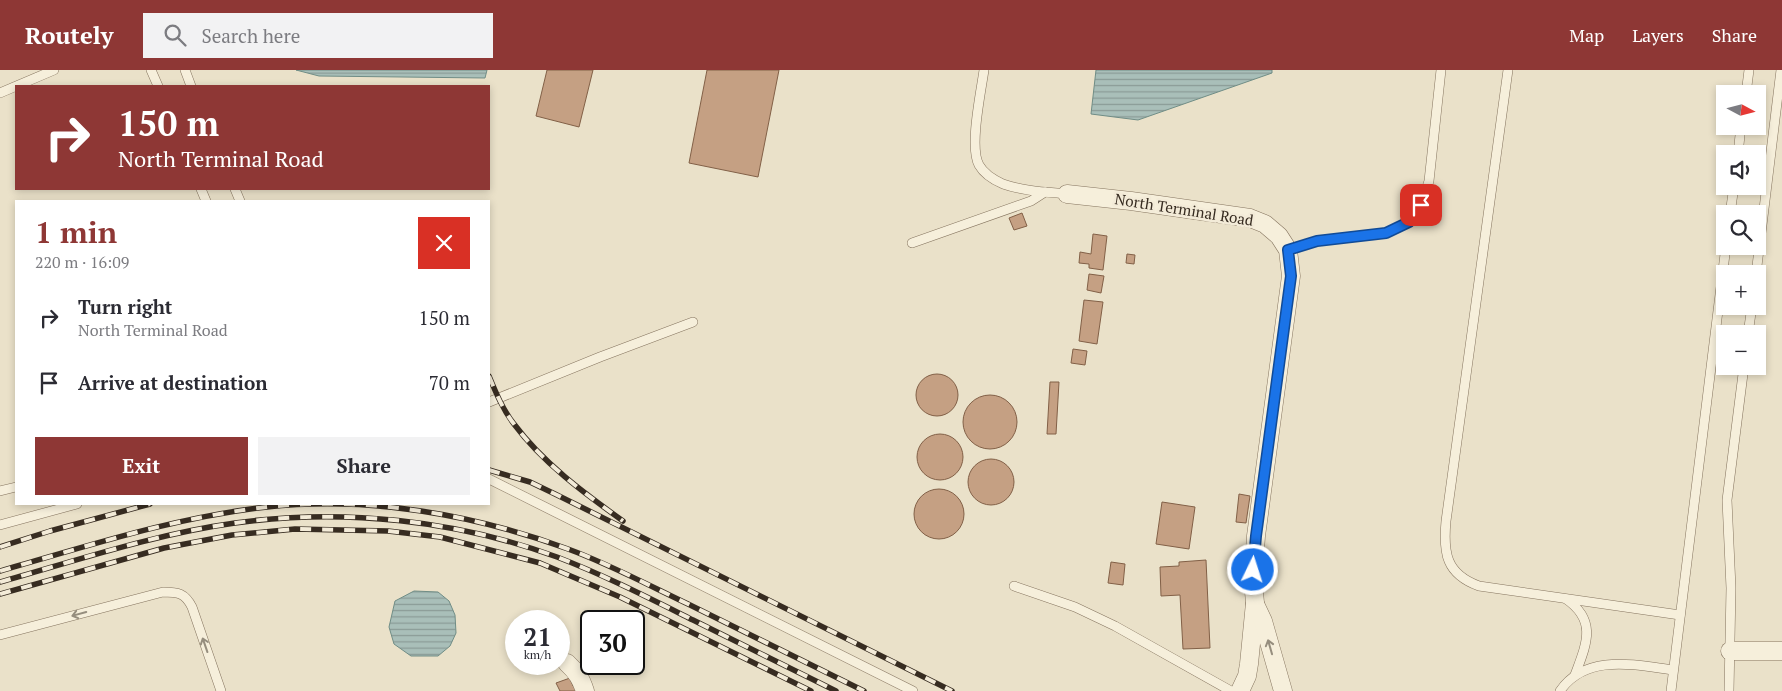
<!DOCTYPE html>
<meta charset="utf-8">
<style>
:root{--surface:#fff;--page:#f2f2f3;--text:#2b2b33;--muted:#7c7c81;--accent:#8e3735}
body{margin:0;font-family:"PT Serif",serif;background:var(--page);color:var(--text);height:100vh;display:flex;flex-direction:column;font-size:19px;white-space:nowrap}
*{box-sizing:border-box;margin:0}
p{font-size:16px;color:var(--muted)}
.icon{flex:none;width:28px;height:28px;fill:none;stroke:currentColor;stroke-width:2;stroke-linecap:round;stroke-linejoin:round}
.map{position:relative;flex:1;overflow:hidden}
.panel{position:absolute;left:15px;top:130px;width:475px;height:305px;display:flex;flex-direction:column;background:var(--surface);border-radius:0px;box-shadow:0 2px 8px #0003}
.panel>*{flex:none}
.banner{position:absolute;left:15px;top:15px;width:475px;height:105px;border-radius:0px;box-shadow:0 2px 8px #0003;background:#8e3735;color:#fff;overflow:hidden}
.needle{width:32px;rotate:97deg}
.buttons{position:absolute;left:1716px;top:15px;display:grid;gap:10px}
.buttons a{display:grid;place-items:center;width:50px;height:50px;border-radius:0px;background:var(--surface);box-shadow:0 2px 8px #0003;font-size:25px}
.speed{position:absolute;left:505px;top:540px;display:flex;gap:10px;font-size:25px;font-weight:700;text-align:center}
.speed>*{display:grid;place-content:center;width:65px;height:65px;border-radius:50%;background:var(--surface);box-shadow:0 2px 8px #0003;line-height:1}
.speed small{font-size:12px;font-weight:400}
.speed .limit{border:2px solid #111;border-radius:8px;background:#fff;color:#111}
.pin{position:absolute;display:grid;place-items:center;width:42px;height:42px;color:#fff;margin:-21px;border-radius:10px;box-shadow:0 2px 8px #0006}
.me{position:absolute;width:55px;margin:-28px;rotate:4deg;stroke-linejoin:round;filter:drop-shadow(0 0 4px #0008)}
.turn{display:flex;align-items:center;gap:18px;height:105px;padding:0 20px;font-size:22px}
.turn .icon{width:65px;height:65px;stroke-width:2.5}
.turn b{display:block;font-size:35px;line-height:42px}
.round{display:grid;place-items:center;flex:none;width:52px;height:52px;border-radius:0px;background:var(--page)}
.head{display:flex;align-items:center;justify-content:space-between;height:85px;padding:0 20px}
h1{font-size:30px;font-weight:800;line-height:38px;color:var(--accent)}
.button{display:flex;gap:10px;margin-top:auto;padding:10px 20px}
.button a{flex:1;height:58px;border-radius:0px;background:var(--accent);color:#fff;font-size:20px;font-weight:800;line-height:58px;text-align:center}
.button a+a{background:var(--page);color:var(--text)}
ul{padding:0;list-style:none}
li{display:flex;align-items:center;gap:15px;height:65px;padding:0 20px}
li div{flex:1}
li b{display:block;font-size:19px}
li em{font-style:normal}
header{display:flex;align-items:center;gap:30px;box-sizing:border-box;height:70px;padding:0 25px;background:var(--accent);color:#fff}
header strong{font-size:24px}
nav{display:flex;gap:28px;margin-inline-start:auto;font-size:18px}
.search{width:350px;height:45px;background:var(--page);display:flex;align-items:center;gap:12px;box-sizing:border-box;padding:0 18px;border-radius:0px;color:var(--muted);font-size:19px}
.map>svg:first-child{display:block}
.water{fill:url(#water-rules);stroke:#708d86}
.building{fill:#c5a083;stroke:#826047}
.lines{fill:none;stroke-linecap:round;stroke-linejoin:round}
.lane-casing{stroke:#85745f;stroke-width:10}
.street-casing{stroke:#85745f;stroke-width:19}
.lane{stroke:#f6efdb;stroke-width:9}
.street{stroke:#f6efdb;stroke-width:18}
.rail-casing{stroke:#372c21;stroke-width:5.5}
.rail{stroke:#f3ebd8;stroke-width:4;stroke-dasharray:11;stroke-linecap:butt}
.oneway{stroke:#968e7e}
.route-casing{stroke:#114b97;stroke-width:12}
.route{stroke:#1a73e8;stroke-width:9}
.labels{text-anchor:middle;stroke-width:5;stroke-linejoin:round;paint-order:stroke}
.street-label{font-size:15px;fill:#372c21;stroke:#f3ebd8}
</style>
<header>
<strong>Routely</strong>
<div class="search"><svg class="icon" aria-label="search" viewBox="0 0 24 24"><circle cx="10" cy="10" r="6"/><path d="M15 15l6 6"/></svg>Search here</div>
<nav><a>Map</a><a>Layers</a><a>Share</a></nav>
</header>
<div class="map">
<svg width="1782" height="621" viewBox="0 0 1782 621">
<defs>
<pattern id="water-rules" width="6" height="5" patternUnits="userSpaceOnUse" patternTransform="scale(1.25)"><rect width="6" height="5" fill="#a9bfb9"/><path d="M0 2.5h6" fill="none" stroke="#8a9b96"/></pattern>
</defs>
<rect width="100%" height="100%" fill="#eae1c9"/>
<g class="water">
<polygon points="296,0 487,0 485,8 319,6"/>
<polygon points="1096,0 1272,0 1272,3 1138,50 1091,44"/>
<polygon points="414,521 438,522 449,531 455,545 456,563 450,576 438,586 411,586 394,574 389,557 395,531"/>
</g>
<g class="building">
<polygon points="547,0 593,0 579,57 536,46"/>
<polygon points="707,0 779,0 758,107 689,93"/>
<polygon points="1022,143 1027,156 1014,160 1009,148"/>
<polygon points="1093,164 1107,166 1103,200 1089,198 1089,194 1079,193 1080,182 1091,184"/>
<polygon points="1127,184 1135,185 1134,194 1126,193"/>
<polygon points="1089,204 1104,206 1101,223 1087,220"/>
<polygon points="1084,230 1103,232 1097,274 1079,271"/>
<polygon points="1073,279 1087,281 1085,295 1071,293"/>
<circle cx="937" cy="325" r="21"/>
<polygon points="1050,312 1059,312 1056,364 1047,364"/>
<circle cx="990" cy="352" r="27"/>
<circle cx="940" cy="387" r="23"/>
<circle cx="991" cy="412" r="23"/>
<circle cx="939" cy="444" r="25"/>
<polygon points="1239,424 1250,426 1246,453 1236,452"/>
<polygon points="1162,432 1195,437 1189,479 1156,474"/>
<polygon points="1206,490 1210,578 1183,579 1180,525 1161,526 1160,497 1179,496 1179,492"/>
<polygon points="1111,492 1125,494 1123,515 1108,513"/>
<polygon points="570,608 573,616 577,615 580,621 560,621 556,613"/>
</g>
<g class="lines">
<g class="lane-casing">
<g id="lane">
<polyline points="151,0 158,16"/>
<polyline points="185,0 191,16"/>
<path d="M 984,0 C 981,22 969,77 979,95 C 984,104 994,110 1003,114 C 1023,121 1046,122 1067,124"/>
<path d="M 1508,0 L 1446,451 C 1443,483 1446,504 1479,516 L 1680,545"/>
<polyline points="0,23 54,0"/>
<polyline points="1746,24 1749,0"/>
<polyline points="1738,84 1741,56"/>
<polyline points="201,119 206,131"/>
<polyline points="235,119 240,131"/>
<polyline points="1730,144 1734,116"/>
<polyline points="912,173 1031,131 1045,122"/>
<polyline points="1288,180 1317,171 1386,163 1409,152 1421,135 1429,111 1441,0"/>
<polyline points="1756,204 1781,0"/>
<polyline points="1748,264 1752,236"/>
<polyline points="489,332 600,287 693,252"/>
<polyline points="489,409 913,621"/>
<polyline points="0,421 16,417"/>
<polyline points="0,455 77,434"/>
<polyline points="1014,516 1075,537 1115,556 1231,621"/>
<path d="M 1566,529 C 1598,551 1586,575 1575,605"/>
<path d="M 0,565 L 163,522 C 178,522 185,523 192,537 L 221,621"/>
<path d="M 1560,621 C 1586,583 1635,595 1673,600"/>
<polyline points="1671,621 1726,176"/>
<polyline points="1729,621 1731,518 1727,430 1744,296"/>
</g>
</g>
<g class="street-casing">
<g id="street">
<polyline points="1067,124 1131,131 1250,148 1265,154 1279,166 1288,180 1291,206 1256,466 1253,510 1255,533 1249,594 1247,606 1240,621"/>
<polyline points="1255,534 1263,551 1283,621"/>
<polyline points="1730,581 1782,581"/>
<path d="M 567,593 C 577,602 581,609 585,621"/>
</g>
</g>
<use href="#lane" class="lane"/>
<use href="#street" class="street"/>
<g class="rail-casing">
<g id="rail">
<path d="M 489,306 C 496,323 503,340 514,354 C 543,393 584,423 623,451"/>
<polyline points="489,400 530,412 555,424 952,621"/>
<polyline points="0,477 50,461 150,434"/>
<path d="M 0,501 C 88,476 176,447 267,437 C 367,426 473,444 568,479 C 609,494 648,515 688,534 C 747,563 805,592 864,621"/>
<path d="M 0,512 C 78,490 155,464 235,453 C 342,438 456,450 557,487 C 604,505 649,528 693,550 C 741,574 788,597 836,621"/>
<polyline points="0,524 164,478 232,465 295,459 388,461 440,467 540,493 620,527 811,621"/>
</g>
</g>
<use href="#rail" class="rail"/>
</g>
<defs><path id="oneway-shaft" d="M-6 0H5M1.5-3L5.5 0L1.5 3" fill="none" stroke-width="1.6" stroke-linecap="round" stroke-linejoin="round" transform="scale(1.25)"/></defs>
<g class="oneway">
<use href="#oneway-shaft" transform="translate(79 544) rotate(165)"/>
<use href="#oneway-shaft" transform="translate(205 575) rotate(-109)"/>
<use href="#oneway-shaft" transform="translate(1270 577) rotate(-106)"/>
</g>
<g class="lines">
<g class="route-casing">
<polyline id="route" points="1253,500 1256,466 1291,206 1288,180 1317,171 1386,163 1409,152 1421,135"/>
</g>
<use href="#route" class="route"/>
</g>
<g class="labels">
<g class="street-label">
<text transform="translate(1184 140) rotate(9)" y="5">North Terminal Road</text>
</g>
</g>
</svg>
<div class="buttons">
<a><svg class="needle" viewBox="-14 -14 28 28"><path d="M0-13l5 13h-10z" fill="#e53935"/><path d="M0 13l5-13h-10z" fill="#7c7c81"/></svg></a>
<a><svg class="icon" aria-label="sound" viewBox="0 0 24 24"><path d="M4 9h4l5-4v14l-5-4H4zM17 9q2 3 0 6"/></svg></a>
<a><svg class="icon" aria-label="search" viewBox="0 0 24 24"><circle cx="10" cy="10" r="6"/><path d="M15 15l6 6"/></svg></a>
<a>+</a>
<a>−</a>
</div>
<div class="speed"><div>21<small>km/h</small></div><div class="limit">30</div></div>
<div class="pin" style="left:1421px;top:135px;background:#d93025"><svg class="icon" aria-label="arrive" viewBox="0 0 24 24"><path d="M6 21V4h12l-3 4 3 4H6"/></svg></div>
<svg class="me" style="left:1253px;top:500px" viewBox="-20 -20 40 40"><circle r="17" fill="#1a73e8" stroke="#fff" stroke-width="3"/><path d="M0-11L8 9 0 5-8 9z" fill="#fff"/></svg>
<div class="banner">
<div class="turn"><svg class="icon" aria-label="right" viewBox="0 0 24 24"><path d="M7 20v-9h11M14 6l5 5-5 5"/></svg><div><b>150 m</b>North Terminal Road</div></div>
</div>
<section class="panel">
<div class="head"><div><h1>1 min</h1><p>220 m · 16:09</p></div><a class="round" style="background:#d93025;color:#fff"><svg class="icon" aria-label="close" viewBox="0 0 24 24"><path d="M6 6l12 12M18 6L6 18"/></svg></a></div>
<ul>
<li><svg class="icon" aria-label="right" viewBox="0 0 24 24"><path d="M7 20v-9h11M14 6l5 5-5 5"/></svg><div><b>Turn right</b><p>North Terminal Road</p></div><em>150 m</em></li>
<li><svg class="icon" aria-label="arrive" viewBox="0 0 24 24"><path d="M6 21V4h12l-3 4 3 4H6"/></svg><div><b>Arrive at destination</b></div><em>70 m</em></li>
</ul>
<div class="button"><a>Exit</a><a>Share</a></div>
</section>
</div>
